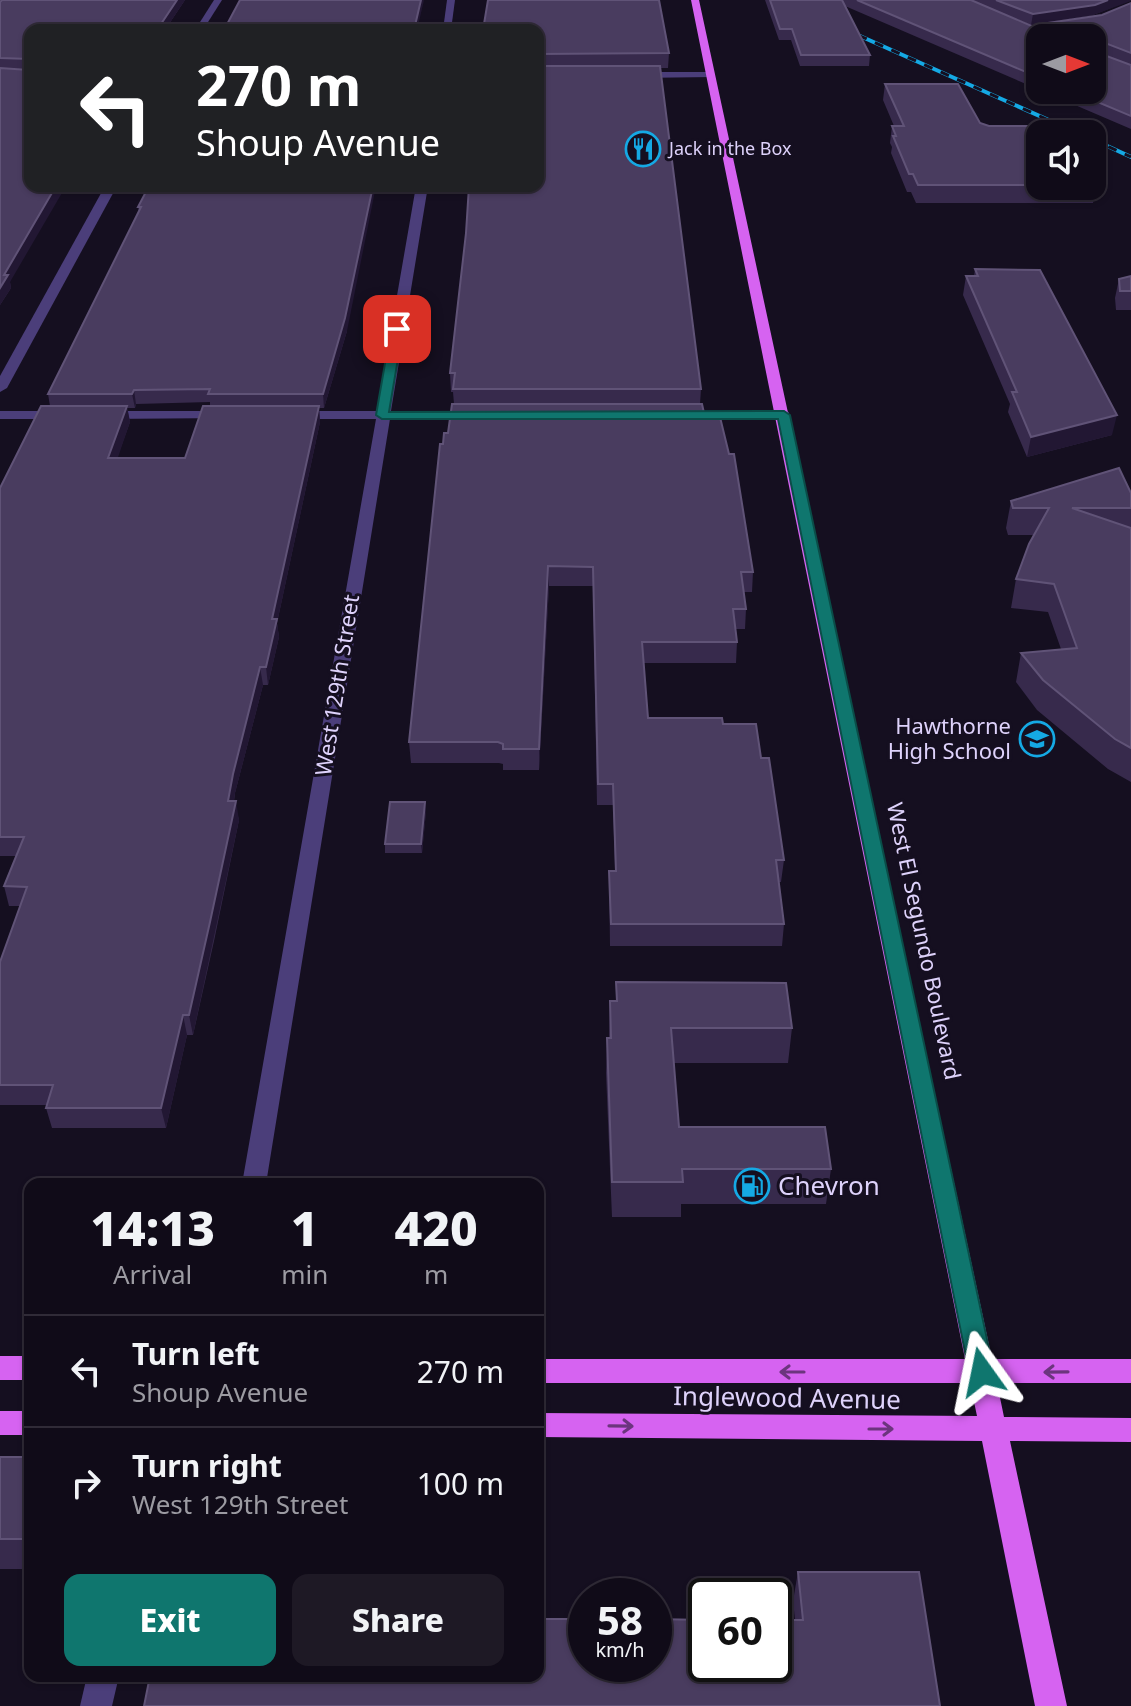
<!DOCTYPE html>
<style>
:root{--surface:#100b18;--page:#1e1925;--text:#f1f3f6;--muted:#9c9ba2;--line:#302b37;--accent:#0f766e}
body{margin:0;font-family:"Noto Sans",sans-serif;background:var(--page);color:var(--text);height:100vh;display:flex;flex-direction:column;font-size:30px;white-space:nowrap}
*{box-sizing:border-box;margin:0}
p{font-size:26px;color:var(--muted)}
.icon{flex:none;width:44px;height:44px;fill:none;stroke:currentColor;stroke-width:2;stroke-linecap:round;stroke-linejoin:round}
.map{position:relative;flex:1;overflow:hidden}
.panel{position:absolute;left:24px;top:1178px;width:520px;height:504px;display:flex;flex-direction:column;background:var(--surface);border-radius:16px;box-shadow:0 2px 6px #0004,0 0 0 2px var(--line)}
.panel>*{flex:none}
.guide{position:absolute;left:24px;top:24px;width:520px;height:168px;border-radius:16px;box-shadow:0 2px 6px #0004,0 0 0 2px var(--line);background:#202124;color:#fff;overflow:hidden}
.needle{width:52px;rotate:90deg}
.fabs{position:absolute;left:1026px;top:24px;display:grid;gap:16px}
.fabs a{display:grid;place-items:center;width:80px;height:80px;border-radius:16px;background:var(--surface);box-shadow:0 2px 6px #0004,0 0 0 2px var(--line);font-size:40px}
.speed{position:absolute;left:568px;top:1578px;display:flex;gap:16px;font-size:40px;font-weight:700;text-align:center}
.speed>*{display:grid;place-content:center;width:104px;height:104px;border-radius:50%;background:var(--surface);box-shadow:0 2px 6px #0004,0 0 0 2px var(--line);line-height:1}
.speed small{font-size:20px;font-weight:400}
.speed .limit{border:4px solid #111;border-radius:12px;background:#fff;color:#111}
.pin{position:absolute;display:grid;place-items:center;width:68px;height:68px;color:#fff;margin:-34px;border-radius:16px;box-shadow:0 4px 12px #0006}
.me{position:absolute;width:88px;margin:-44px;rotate:348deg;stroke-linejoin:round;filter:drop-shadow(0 0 6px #0008)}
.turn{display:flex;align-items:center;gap:28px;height:168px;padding:0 40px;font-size:36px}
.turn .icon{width:104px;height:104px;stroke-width:2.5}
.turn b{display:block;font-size:56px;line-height:68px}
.eta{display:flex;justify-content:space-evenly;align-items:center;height:136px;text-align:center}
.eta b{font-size:48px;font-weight:800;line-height:56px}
.button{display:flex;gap:16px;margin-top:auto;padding:16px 40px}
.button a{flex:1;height:92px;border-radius:16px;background:var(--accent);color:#fff;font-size:32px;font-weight:800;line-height:92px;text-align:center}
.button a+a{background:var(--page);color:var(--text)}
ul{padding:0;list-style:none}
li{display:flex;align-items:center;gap:24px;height:112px;padding:0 40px;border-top:2px solid var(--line)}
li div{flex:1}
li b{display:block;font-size:30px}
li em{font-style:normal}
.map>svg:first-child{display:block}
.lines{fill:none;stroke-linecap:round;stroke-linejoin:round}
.minor{fill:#4b3e7a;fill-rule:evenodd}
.major{fill:#d663f1;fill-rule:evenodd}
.rail-casing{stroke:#15a9e4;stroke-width:4}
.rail{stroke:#150f20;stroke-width:3;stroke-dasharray:9;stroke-linecap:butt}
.wall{fill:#372a4c;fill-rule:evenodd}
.shaded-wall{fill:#221733}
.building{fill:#493c5f;stroke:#605377;stroke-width:2}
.oneway{stroke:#6c357e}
.route{fill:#0f766e;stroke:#0a4d48;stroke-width:2}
.labels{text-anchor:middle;stroke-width:6;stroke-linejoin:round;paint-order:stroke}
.far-poi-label{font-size:18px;fill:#ded2fb;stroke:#150f20;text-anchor:start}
.street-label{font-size:22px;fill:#ded2fb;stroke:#150f20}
.poi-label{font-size:22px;fill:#ded2fb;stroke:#150f20;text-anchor:end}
.near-poi-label{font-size:26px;fill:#ded2fb;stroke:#150f20;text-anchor:start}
.near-street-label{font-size:26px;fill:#ded2fb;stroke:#150f20}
</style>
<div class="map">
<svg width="1131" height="1706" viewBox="0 0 1131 1706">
<rect width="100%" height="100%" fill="#150f20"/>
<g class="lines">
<g class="minor">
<polygon points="214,0 222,0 203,30 195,30"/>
<polygon points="447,0 455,0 451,30 443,30"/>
<polygon points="711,72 714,77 635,78 630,75 635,72"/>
<polygon points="105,186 117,186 7,388 0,392 0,376"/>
<polygon points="416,186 428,186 391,411 476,411 483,415 476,419 390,419 266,1184 242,1184 376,419 292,419 285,415 292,411 377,411"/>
<polygon points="0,411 64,411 71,415 64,419 0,419"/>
<polygon points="224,411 229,412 229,418 104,419 97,415 104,411"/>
<polygon points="784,411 789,412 789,418 692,419 685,415 692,411"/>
<polygon points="87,1676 119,1676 112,1706 80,1706"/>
</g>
<g class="major">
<polygon points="691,0 699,0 992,1359 1131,1359 1131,1383 997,1383 1004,1417 1131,1418 1131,1442 1010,1441 1067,1706 1035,1706 982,1441 538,1437 538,1413 977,1416 970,1383 538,1383 538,1359 965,1359"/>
<rect x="0" y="1356" width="30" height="24"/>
<rect x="0" y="1411" width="30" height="24"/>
</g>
<g class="rail-casing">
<g id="rail">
<polyline points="842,28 1080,134"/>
<polyline points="1092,139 1131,157"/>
</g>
</g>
<use href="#rail" class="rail"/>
</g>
<g class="wall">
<polygon points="2,0 185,0 165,30 30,30 30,186 10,282 11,288 0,305 0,2"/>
<polygon points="765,0 1131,0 1093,15 1031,25 1005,14 1041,30 1102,15 1131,3 1131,129 1040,90 1092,90 1040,38 1040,90 845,6 870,55 869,66 800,66 791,40 779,40"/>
<polygon points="538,30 669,53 668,68 660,68 701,389 700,404 753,572 752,592 744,592 746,609 745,629 736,629 737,642 736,663 643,663 648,718 723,724 761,758 784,860 781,882 779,882 784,924 782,946 610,946 609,871 615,871 613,805 597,805 593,586 549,586 539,770 503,770 503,764 499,763 411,763 409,742 443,444 448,433 454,404 453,392 451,392 450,373 466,233 469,187 466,186 538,186"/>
<polygon points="885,84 989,126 1040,134 1040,186 1092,186 1092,179 1096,185 1093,203 916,203 911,192 907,192 891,153 892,147 890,143 892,126 894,126 883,100"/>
<path d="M 149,186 L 347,331 L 324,408 L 319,408 L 320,422 L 277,623 L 279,637 L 268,685 L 263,685 L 235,793 L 234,801 L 239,820 L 214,941 L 193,1035 L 187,1035 L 166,1128 L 52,1128 L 46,1108 L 47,1105 L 0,1105 L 0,962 L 20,906 L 9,906 L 4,886 L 16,856 L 0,856 L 0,488 L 50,406 L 48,394 L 139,212 L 138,207 ZM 210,402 L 210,406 L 185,458 L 117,458 L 130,422 L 127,408 L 135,408 L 136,404 Z"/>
<polygon points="975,269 1112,435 1027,457 1008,412 1010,404 963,295 966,276 974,276"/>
<polygon points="1131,276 1131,310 1116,310 1115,298 1119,279"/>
<polygon points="1131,493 1131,782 1108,769 1037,710 1016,682 1021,653 1061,649 1048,612 1011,608 1016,579 1033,535 1008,535 1006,528 1011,501"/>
<polygon points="426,811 422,853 385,853 385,844"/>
<polygon points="616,982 792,1028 788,1063 674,1063 679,1127 831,1169 826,1204 681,1204 681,1217 612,1217 606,1073 607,1038 609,1038 610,1001 616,1001"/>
<rect x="0" y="1457" width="30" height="112"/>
<polygon points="798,1572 940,1706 795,1620 793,1601"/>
</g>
<g class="shaded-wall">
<polygon points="177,0 185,0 165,30 157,30"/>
<polygon points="421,0 424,0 417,30 414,30"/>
<polygon points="1108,0 1131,0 1131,1 1093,15 1031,25 1033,14"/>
<polygon points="56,186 66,186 10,282 11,288 0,305 0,288 4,275"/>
<polygon points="373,186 376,186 347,331 324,408 323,394"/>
<polygon points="134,390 136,404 135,408 132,394"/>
<polygon points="127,406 130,422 112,475 108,458"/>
<polygon points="319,406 320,422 277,623 279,637 268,685 266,667 272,619"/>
<polygon points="1117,415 1112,435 1027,457 1031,437"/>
<polygon points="548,566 549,586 539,770 539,749"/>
<polygon points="260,667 263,685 235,793 231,820 228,801 233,774"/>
<polygon points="236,801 239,820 193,1035 189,1015"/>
<polygon points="425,802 426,811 422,853 421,844"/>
<polygon points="183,1015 187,1035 166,1128 161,1108"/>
</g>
<g class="building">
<polygon points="2,0 177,0 157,30 30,30 30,59 0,58 0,2"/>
<polygon points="240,0 421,0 414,30 224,30"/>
<polygon points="488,0 659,0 669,53 538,54 538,30 483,30"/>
<polygon points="770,0 842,0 870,55 801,55 792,29 780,29"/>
<polygon points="857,0 971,0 1041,30 1048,23 1102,15 1131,3 1131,53 1095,39 1092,41 1092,38 1040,38 1040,78"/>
<polygon points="996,0 1108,0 1095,5 1033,14"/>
<polygon points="1092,47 1093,51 1131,65 1131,116 1069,90 1092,90"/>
<polygon points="30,60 30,186 56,186 4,275 8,275 0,288 0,68 28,70"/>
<polygon points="538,66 660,66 701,389 453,389 455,373 450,373 466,233 469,186 538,186"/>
<polygon points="885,84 958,84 980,123 989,126 1058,126 1063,134 1040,134 1040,185 918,185 913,174 909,174 893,136 896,136 892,126 904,126"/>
<polygon points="149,186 373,186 345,318 323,394 208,394 210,389 134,390 132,394 48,394 141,207 138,207"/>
<polygon points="975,269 1040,270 1117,415 1031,437 1012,392 1017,392 966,276 978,276"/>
<polygon points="1131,276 1131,291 1120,291 1119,279"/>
<polygon points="452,404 702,404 704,413 719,413 729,454 734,454 753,572 741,572 746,609 733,609 737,642 642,642 648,718 722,718 723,724 756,724 761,758 769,758 784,860 776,860 784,924 611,924 609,871 616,871 613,784 598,784 593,567 548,566 539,749 503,749 503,744 498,742 409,742 440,444 443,444 444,433 448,433"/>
<polygon points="41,406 127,406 108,458 185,458 203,406 319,406 272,619 277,619 266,667 260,667 233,774 228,801 236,801 210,922 189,1015 183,1015 161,1108 46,1108 53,1085 0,1085 0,962 27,887 4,886 24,837 0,837 0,488"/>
<polygon points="1119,468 1131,493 1131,508 1072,508 1131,528 1131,748 1115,739 1043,680 1021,653 1077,648 1054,584 1016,579 1029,544 1049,508 1013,508 1011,501"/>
<polygon points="390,802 425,802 421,844 385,844"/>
<polygon points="616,982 786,983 792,1028 671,1028 679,1127 825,1127 831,1169 682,1169 683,1182 612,1182 607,1038 611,1038 610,1001 617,1001"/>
<rect x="0" y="1457" width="30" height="82"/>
<polygon points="798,1572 919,1572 940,1706 144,1706 150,1676 538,1676 538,1619 586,1619 586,1664 654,1664 654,1619 706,1620 706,1664 774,1664 774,1620 803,1620"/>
</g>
<defs><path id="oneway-shaft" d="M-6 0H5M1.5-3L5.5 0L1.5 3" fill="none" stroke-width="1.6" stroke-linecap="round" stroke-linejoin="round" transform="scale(2)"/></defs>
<g class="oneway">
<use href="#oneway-shaft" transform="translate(792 1372) rotate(-180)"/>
<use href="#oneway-shaft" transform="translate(1056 1372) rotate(179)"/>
<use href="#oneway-shaft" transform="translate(621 1426) rotate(1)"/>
<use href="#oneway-shaft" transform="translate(881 1429)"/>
</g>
<polygon class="route" points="397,326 403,329 389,412 784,411 790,415 994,1372 990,1380 982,1383 973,1380 969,1372 778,419 382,419 376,415 391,329"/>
<defs>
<g id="restaurant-ring" transform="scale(1.8)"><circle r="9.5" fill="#150f20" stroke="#15a9e4" stroke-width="1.5"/><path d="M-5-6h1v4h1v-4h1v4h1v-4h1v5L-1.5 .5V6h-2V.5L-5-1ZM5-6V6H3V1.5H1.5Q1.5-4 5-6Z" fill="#15a9e4"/></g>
<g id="school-ring" transform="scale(1.8)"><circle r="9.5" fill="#150f20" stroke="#15a9e4" stroke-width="1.5"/><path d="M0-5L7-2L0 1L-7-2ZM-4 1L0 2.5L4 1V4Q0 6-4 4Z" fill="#15a9e4"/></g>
<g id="fuel-ring" transform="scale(1.8)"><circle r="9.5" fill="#150f20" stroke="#15a9e4" stroke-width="1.5"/><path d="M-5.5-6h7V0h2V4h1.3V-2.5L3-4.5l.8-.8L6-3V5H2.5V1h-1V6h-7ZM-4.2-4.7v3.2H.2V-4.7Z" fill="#15a9e4"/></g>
</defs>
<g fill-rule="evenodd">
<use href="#restaurant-ring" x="643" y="149"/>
<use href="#school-ring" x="1037" y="739"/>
<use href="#fuel-ring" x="752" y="1186"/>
</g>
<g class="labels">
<g class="far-poi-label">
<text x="669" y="155">Jack in the Box</text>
</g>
<g class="street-label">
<text transform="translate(337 685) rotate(-81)" y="8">West 129th Street</text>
<text transform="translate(924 941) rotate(78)" y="8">West El Segundo Boulevard</text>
</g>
<g class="poi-label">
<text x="1011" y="734">Hawthorne<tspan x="1011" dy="25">High School</tspan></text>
</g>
<g class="near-poi-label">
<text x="778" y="1195">Chevron</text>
</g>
<g class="near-street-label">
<text transform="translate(787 1398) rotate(1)" y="9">Inglewood Avenue</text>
</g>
</g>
</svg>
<div class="fabs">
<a><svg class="needle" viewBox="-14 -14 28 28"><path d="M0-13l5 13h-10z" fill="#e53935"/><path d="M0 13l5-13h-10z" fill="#9c9ba2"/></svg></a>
<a><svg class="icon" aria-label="sound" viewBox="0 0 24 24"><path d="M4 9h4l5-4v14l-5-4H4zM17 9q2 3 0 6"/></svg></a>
</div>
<div class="speed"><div>58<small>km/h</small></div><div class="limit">60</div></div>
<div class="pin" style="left:397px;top:329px;background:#d93025"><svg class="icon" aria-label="arrive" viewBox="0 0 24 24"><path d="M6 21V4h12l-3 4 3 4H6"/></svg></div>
<svg class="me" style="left:982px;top:1372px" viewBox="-20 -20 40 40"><path d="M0-17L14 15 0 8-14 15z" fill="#0f766e" stroke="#fff" stroke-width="4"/></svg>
<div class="guide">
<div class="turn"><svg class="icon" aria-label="left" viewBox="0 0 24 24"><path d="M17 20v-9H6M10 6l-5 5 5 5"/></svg><div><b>270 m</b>Shoup Avenue</div></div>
</div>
<section class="panel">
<div class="eta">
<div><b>14:13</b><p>Arrival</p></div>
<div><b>1</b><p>min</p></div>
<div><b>420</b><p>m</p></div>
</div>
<ul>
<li><svg class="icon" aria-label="left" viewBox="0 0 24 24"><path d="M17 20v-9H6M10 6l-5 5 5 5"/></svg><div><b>Turn left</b><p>Shoup Avenue</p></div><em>270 m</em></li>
<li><svg class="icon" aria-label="right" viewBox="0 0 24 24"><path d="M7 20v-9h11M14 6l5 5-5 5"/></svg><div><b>Turn right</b><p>West 129th Street</p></div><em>100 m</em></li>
</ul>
<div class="button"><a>Exit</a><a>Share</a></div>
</section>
</div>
